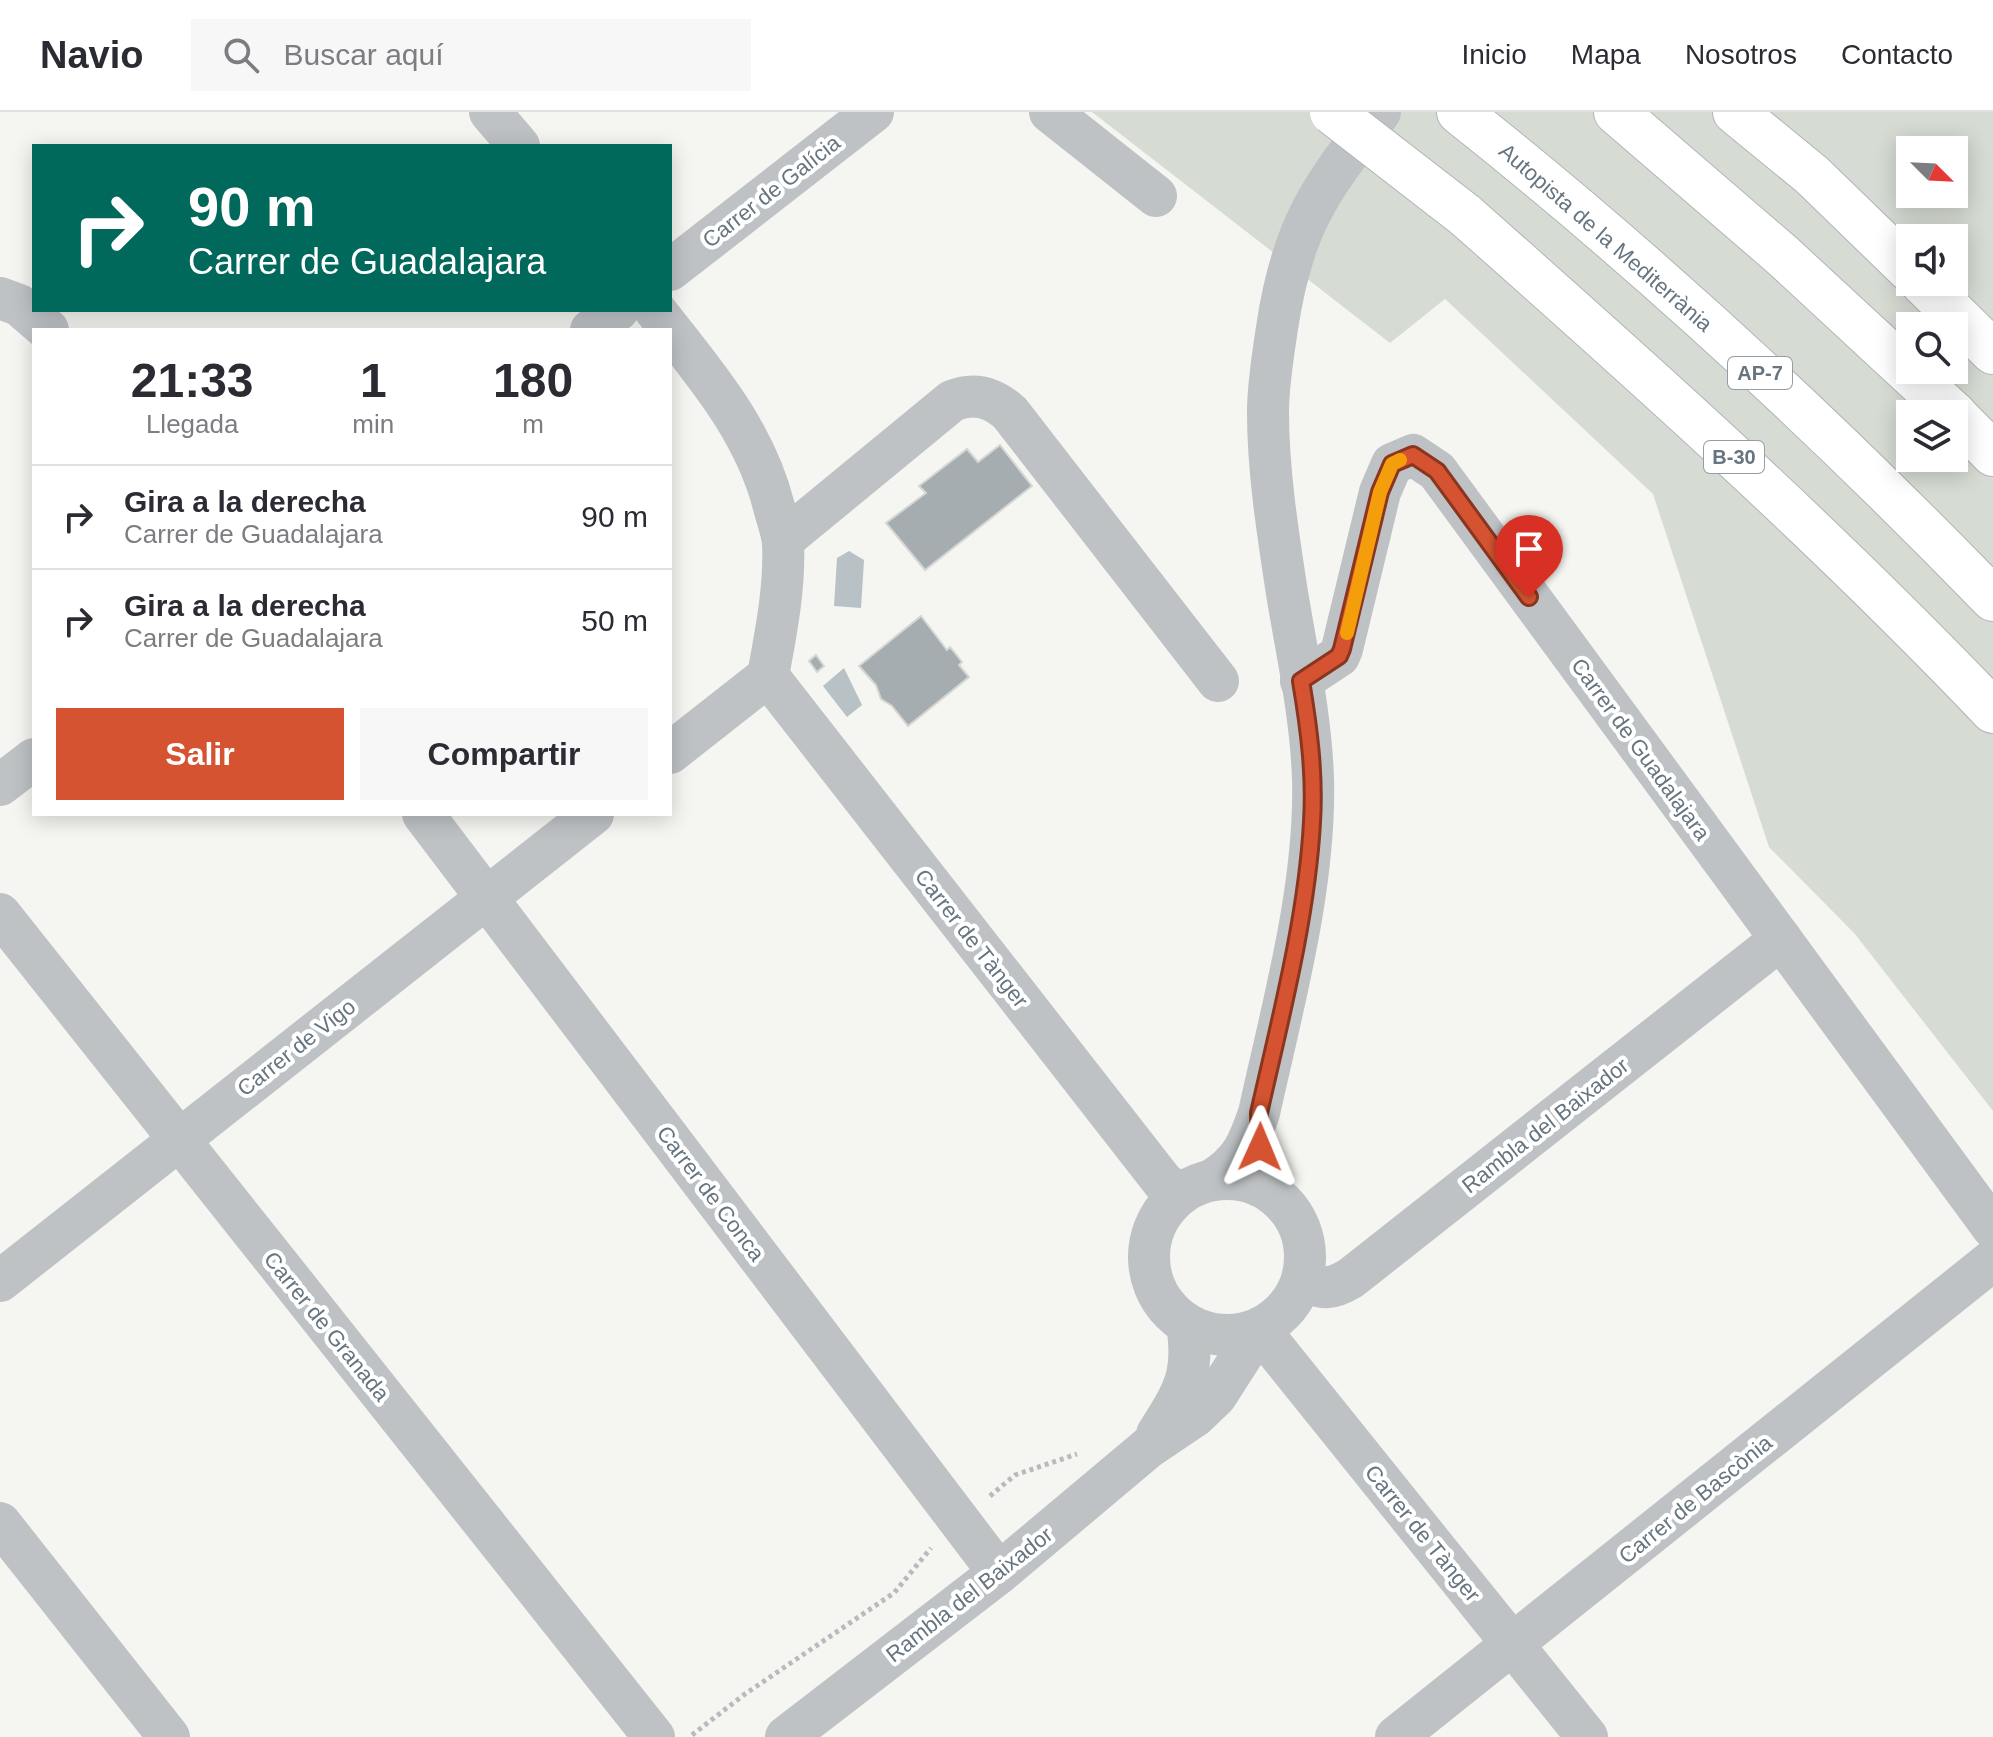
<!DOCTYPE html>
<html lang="es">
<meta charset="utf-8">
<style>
:root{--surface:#fff;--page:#f7f7f7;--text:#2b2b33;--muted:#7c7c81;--line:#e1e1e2;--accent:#d55330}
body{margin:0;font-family:Helvetica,sans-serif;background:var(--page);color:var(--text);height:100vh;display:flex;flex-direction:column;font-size:30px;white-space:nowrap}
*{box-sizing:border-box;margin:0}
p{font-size:26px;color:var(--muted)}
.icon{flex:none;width:44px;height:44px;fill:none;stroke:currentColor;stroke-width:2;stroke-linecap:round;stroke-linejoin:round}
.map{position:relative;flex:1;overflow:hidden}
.side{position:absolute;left:32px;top:216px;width:640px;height:488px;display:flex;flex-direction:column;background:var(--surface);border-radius:0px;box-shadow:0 4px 20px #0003}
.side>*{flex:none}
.top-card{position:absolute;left:32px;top:32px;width:640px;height:168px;border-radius:0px;box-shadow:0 4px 20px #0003;background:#00695c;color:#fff;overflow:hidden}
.needle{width:52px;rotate:114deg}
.tools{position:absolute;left:1896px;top:24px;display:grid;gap:16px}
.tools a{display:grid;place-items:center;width:72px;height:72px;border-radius:0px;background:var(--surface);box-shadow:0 4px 20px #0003;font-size:40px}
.pin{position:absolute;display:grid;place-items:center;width:68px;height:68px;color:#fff;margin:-82px -34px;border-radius:50% 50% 50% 0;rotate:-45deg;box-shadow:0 0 8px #0007}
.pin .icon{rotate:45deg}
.me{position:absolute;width:88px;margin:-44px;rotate:1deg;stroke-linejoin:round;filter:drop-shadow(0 0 6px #0008)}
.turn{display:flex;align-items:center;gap:28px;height:168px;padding:0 24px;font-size:36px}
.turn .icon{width:104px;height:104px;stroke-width:2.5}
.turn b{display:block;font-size:56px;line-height:68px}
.eta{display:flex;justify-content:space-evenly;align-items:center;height:136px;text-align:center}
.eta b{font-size:48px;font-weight:700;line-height:56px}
.action{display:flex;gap:16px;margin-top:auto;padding:16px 24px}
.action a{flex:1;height:92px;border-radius:0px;background:var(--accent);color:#fff;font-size:32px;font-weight:700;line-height:92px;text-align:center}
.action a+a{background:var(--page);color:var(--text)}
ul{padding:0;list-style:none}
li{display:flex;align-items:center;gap:24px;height:104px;padding:0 24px;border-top:2px solid var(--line)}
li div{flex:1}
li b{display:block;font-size:30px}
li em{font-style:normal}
header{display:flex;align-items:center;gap:48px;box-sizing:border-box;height:112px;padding:0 40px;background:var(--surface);border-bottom:2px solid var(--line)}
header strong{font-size:38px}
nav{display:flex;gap:44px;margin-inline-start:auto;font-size:28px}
.search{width:560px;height:72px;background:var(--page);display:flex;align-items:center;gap:20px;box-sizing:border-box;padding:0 28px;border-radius:0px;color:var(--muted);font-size:30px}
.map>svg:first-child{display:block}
.green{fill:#d6dbd3;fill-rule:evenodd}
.water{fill:#b7c1c6}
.building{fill:#a5adb1;stroke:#d6d6d4;stroke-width:2}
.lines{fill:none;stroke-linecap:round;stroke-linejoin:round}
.highway-casing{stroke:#b1b5b7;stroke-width:46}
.path{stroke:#b8bbbd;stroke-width:5;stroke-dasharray:4 4;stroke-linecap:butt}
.minor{stroke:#bec2c5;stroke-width:42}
.highway{stroke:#fff;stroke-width:44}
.highway-bridge-casing{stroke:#b1b5b7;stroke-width:46;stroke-linecap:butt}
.highway-bridge{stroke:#fff;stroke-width:44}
.route-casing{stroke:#8a361f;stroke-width:20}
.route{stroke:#d55330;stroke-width:14}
.slow{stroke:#f59e0b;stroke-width:14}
.labels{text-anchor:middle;stroke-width:8;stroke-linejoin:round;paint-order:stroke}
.shield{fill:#fff;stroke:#949ea6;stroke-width:2}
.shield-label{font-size:20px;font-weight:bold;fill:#667580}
.street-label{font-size:22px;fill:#667580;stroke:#fff}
</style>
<header>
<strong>Navio</strong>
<div class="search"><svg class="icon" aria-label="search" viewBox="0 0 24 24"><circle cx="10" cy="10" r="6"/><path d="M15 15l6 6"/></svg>Buscar aquí</div>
<nav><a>Inicio</a><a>Mapa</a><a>Nosotros</a><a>Contacto</a></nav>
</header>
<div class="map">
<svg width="1993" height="1625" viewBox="0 0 1993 1625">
<rect width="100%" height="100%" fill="#f5f5f1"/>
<path class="green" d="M 1092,0 L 1993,0 L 1993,999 L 1855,822 L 1769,735 L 1653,382 L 1445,187 L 1390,231 ZM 1910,38 L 1954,38 L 1954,82 L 1910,82 ZM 1910,126 L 1954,126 L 1954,170 L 1910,170 ZM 1910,214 L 1954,214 L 1954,258 L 1910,258 ZM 1910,302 L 1954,302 L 1954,346 L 1910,346 Z"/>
<g class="water">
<polygon points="849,439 864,448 861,496 834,494 837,446"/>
<polygon points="844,556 862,593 847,605 823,574"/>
</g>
<g class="building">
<polygon points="1000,333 1032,374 925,458 886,411 926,381 919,374 967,337 978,350"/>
<polygon points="921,504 947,538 950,535 962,550 959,553 969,565 908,614 892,594 881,587 876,573 859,554"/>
<polygon points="816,543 824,554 817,560 809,549"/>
</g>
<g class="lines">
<g class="highway-casing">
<g id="highway">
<path d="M 1459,0 C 1648,150 1825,314 1993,487"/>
<polyline points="1616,0 1782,143 1954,302"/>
<polyline points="1735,0 1812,63 1910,158"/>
<path d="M 1465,103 C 1646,263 1826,424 1993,599"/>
<polyline points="1922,170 1993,240"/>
<polyline points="1954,302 1993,342"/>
</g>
</g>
<g class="path">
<polyline points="990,1384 1015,1363 1077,1342"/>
<polyline points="692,1623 745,1582 894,1481 931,1436"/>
</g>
<g class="minor">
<polyline points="490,0 519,34"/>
<polyline points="1050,0 1156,84"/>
<polyline points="670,158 873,0"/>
<polyline points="0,186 19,193 48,218"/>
<path d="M 655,198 C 703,259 755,318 774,395 C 777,407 782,419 783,431 C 785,476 776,520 768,564"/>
<polyline points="591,218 618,198"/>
<path d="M 783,428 L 952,289 C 974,280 992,285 1010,301 L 1218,569"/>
<polyline points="768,564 1163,1070 1171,1076 1183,1079"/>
<polyline points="1301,569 1339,544 1342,537 1380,380 1392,352 1413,343 1437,359 1993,1116"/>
<polyline points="670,641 768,564"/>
<polyline points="0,673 34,647"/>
<polyline points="423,702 999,1461"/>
<polyline points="0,802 654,1625"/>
<circle cx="1227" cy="1145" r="78"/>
<path d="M 1212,1068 C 1241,1050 1248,1033 1259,1001 C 1282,896 1316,775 1313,667 C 1311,604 1297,542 1287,481 C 1278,422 1268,360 1268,300 C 1268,272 1273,243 1277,216 C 1283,176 1293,135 1311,100 C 1329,64 1356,32 1380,0"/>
<path d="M 1303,1165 C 1320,1180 1333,1177 1351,1166 L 1781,827"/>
<polyline points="0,1169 593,702"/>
<polyline points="1259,1217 1587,1625"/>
<path d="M 1157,1322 C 1184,1280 1195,1262 1187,1212"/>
<polyline points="0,1411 169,1625"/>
<polyline points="786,1625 999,1461 1149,1335 1195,1304 1216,1284 1259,1217"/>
<polyline points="1396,1625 1993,1148"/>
</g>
<use href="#highway" class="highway"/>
<g class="highway-bridge-casing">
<polyline id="highway-bridge" points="1332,0 1465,103"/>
</g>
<use href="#highway-bridge" class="highway-bridge"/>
</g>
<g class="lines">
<g class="route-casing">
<path id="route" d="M 1260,1035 L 1259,1001 C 1280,908 1307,805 1312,710 C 1315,663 1309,616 1301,569 L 1339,544 L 1342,537 L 1380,380 L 1392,352 L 1413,343 L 1437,359 L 1529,485"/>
</g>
<use href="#route" class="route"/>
<polyline class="slow" points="1347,521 1380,380 1392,352 1400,348"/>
</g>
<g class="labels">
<g class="shield">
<rect x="1728" y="245" width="64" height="32" rx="6"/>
<rect x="1704" y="329" width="60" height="32" rx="6"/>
</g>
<g class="shield-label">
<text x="1760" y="268">AP-7</text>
<text x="1734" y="352">B-30</text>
</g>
<g class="street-label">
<text transform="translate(771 79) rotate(-38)" y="8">Carrer de Galícia</text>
<text transform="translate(1606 125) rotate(41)" y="8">Autopista de la Mediterrània</text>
<text transform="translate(1641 637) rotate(54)" y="8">Carrer de Guadalajara</text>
<text transform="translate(972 826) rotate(52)" y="8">Carrer de Tànger</text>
<text transform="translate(296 935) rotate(-38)" y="8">Carrer de Vigo</text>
<text transform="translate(1545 1013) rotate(-38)" y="8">Rambla del Baixador</text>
<text transform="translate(711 1081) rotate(53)" y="8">Carrer de Conca</text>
<text transform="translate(327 1214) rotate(51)" y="8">Carrer de Granada</text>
<text transform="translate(1695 1387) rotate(-39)" y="8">Carrer de Bascònia</text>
<text transform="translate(1423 1421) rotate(51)" y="8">Carrer de Tànger</text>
<text transform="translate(969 1482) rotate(-38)" y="8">Rambla del Baixador</text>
</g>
</g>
</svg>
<div class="tools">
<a><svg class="needle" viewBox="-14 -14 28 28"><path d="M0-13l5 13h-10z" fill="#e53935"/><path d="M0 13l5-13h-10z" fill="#7c7c81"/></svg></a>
<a><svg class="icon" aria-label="sound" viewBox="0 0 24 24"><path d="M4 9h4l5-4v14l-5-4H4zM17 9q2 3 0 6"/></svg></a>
<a><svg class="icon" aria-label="search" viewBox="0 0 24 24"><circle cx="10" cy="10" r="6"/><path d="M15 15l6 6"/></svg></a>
<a><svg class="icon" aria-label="layers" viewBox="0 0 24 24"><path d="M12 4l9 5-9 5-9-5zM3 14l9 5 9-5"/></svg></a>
</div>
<div class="pin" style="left:1529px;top:485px;background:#d93025"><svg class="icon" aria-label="arrive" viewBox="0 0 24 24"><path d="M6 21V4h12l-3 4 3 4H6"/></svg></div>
<svg class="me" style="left:1260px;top:1035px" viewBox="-20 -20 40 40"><path d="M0-17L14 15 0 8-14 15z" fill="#d55330" stroke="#fff" stroke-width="4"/></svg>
<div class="top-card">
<div class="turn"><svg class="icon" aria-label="right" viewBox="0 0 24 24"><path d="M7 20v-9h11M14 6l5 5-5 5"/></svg><div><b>90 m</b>Carrer de Guadalajara</div></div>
</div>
<section class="side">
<div class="eta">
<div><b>21:33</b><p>Llegada</p></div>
<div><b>1</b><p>min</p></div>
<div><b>180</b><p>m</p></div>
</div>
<ul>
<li><svg class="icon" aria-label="right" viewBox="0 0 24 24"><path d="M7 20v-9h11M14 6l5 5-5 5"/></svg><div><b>Gira a la derecha</b><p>Carrer de Guadalajara</p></div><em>90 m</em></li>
<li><svg class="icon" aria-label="right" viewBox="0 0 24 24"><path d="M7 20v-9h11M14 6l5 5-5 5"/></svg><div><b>Gira a la derecha</b><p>Carrer de Guadalajara</p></div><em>50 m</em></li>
</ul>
<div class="action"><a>Salir</a><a>Compartir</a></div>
</section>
</div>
